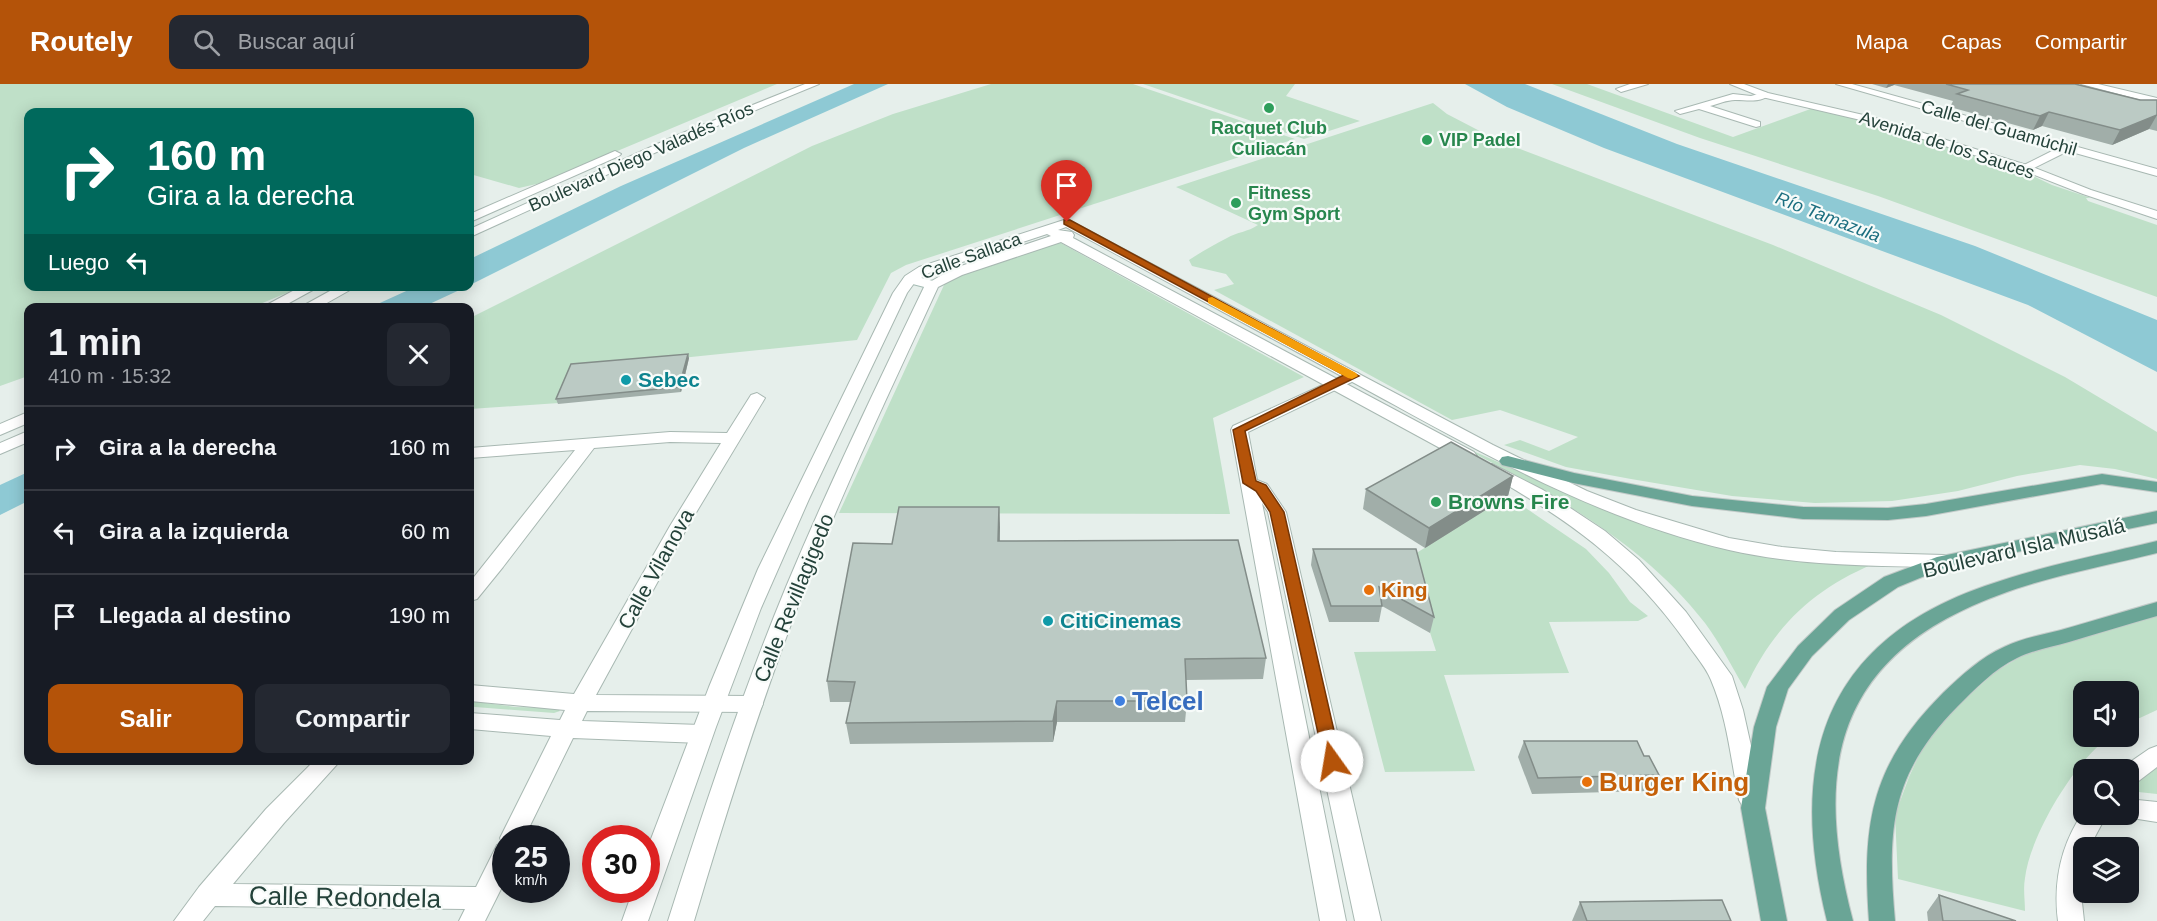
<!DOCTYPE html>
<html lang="es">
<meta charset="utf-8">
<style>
:root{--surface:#171b24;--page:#242831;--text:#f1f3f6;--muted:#9ea1a6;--line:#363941;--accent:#b45309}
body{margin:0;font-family:Arial,sans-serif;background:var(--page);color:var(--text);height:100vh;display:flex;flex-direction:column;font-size:22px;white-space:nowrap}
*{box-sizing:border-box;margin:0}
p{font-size:20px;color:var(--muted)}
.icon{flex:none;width:33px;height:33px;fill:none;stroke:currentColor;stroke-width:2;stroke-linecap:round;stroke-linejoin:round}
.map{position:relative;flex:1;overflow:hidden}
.side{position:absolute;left:24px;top:219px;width:450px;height:462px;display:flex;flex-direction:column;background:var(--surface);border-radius:12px;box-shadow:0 3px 15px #0003}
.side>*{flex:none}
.banner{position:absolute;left:24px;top:24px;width:450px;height:183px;border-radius:12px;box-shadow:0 3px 15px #0003;background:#00695c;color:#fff;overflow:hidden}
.fabs{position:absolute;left:2073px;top:597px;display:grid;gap:12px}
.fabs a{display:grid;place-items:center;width:66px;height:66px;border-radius:12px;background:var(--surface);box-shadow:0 3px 15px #0003;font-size:30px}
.speed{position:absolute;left:492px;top:741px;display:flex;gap:12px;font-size:30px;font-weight:700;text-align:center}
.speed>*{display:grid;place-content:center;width:78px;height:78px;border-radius:50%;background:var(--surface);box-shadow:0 3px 15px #0003;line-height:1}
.speed small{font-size:15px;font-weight:400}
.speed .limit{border:9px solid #d22;background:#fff;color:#111}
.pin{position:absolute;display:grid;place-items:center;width:51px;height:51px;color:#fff;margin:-62px -26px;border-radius:50% 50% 50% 0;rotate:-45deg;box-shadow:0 0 6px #0007}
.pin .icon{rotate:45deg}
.me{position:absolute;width:66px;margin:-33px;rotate:347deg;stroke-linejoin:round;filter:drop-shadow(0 0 4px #0008)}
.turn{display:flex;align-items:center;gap:21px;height:126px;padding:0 24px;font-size:27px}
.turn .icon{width:78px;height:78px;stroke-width:2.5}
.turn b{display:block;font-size:42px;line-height:51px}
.then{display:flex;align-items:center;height:57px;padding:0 24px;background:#0003;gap:12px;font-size:22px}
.round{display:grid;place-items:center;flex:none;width:63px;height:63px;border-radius:12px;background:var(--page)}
.summary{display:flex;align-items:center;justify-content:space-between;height:102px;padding:0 24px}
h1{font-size:36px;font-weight:600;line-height:45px}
.action{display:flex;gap:12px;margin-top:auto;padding:12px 24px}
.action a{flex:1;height:69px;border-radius:12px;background:var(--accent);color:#fff;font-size:24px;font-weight:600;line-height:69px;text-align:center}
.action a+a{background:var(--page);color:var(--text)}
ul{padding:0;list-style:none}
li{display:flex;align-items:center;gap:18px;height:84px;padding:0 24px;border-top:2px solid var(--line)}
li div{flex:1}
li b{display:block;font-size:22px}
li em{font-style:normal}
header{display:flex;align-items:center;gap:36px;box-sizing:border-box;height:84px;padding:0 30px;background:var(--accent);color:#fff}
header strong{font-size:28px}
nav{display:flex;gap:33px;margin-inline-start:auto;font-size:21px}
.search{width:420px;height:54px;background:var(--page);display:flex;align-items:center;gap:15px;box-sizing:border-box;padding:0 21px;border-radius:12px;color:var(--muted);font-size:22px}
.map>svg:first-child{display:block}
.green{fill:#bfe0c8}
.water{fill:#8ec9d4}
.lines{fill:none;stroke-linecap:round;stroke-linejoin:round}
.minor-casing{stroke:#a8b8b2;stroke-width:2}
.tertiary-casing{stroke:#a8b8b2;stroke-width:2}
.secondary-casing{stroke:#a4bbb3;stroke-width:2}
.primary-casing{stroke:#c2cac8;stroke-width:2}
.minor{fill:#fff;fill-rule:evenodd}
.tertiary{fill:#fff;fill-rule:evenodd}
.secondary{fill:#fff;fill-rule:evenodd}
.primary{fill:#6aa596;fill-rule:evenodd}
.wall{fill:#a1aea9}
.shaded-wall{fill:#838d89}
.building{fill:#bbcac4;stroke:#838d89;stroke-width:1.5}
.route{fill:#b45309;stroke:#753606;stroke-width:1.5}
.slow{fill:#f59e0b}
.leisure-dot{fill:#2e9e5b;stroke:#f7fbf9;stroke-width:2}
.culture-dot{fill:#0f9aa8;stroke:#f7fbf9;stroke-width:2}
.food-dot{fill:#e8710a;stroke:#f7fbf9;stroke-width:2}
.shop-dot{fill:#3f7fe0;stroke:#f7fbf9;stroke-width:2}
.labels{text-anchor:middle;stroke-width:4.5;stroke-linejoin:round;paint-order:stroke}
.far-leisure-label{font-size:18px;font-weight:bold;fill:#27864d;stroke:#f7fbf9;text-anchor:start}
.far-street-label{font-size:18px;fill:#24423a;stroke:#f7fbf9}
.far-water-label{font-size:18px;font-style:italic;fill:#1c6f80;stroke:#f7fbf9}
.culture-label{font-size:21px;font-weight:bold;fill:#0d838f;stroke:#f7fbf9;text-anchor:start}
.leisure-label{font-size:21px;font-weight:bold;fill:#27864d;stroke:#f7fbf9;text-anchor:start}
.street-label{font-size:21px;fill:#24423a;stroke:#f7fbf9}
.food-label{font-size:21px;font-weight:bold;fill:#c56008;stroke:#f7fbf9;text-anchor:start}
.near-shop-label{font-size:26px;font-weight:bold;fill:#366cbe;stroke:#f7fbf9;text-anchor:start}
.near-food-label{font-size:26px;font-weight:bold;fill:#c56008;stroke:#f7fbf9;text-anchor:start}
.near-street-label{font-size:26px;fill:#24423a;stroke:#f7fbf9}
</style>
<header>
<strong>Routely</strong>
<div class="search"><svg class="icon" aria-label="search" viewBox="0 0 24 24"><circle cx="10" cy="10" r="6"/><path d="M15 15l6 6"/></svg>Buscar aquí</div>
<nav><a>Mapa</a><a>Capas</a><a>Compartir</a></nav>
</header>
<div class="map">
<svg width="2157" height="837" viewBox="0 0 2157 837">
<rect width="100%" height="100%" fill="#e6efeb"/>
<g class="green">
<polygon points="0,0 777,0 541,99 519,104 470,90 470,28 28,28 28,202 301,203 253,223 28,224 28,292 0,302"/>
<polygon points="991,0 1133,0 1295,55 906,181 891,189 857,256 574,285 559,319 470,325 470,234 812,62 893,30"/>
<polygon points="1143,0 1295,0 1286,12 1360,37 1304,55"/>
<polygon points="1552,0 1587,0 1733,53 1816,23 1820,24 2008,80 2052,101 2091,114 2086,114 2088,117 2157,141 2157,213 1878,112 1700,54"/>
<path d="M 1433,19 L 1447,30 L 1499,57 L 1773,161 L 1941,231 L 2065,293 L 2157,348 L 2157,395 L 2115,385 L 2080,381 L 2017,392 L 1958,407 L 1892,417 L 1815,419 L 1732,412 L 1631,395 L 1566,383 L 1504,361 L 1520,356 L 1549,367 L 1578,353 L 1500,326 L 1452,336 L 1214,206 L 1234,200 L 1226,190 L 1192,182 L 1189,176 C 1201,168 1214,161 1227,154 C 1237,148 1248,148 1258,141 L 1176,103 Z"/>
<polygon points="1057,157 1304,293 1213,334 1230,430 839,429 944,201 956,192"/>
<path d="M 1453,358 L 1565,408 L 1712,458 L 1881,477 C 1816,502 1773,542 1745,605 C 1732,583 1720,559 1705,539 C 1639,454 1545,407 1453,358 Z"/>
<polygon points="1508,412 1586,465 1609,489 1630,518 1648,532 1638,537 1549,538 1569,589 1444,591 1475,687 1385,688 1354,568 1436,567 1424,530 1410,473"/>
<path d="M 2157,531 L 2157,626 L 2129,639 L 2128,608 L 2084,608 L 2084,652 L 2109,653 C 2074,678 2030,752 2025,794 C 2023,805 2025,816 2025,827 L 1898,795 L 1895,731 L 1909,693 L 1930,647 L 1995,588 L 2025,570 Z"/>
<polygon points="470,617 515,623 557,624 560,627 554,629 475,623 470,622"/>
<polygon points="2157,674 2157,710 2129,707 2129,696"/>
</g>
<g class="water">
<polygon points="854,0 888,0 744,64 470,201 470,175 621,102"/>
<polygon points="1465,0 1525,0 1677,60 1975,162 2157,236 2157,288 2028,221 1604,64 1507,23"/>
<polygon points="415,203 415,202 466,203 423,223 371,223"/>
<polygon points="28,388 28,417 0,431 0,401"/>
</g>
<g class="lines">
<g class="minor-casing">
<g id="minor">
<polygon points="1630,0 1648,0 1621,8 1616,5"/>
<polygon points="1836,0 1852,0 2157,85 2157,92 2068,67 2030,86 2022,86 2022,82 2058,64"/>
<path d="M 1765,8 L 1770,11 C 1759,19 1748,16 1735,16 C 1727,16 1718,20 1710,22 L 1760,38 L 1760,42 L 1756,43 L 1699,25 L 1680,30 L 1675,27 L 1733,10 L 1751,12 Z"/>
<polygon points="1353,287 1358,289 1361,292 1358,295 1248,348 1257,396 1267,400 1286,428 1381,837 1355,837 1268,428 1262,419 1346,837 1320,837 1231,346 1233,342"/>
<polygon points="757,309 765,314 688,442 596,611 752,612 760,614 763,620 760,626 752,628 587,627 582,637 701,641 709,644 712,650 709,656 701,659 573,654 524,754 506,754 506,795 485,837 459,837 465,825 215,822 203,837 174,837 199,803 266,725 315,676 341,676 284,739 233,800 476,803 497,761 502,759 500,754 551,652 470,645 470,629 560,636 565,626 470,617 470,601 574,610 670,442 721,359 670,358 594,364 503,483 477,515 470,517 470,498 575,366 470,374 470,364 670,348 727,349 751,311"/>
<polygon points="2157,662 2157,683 2136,699 2128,701 2128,686 2120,685 2149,665"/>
<polygon points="2128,715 2157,718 2157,738 2119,732 2128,730"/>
<path d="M 2084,727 L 2084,730 L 2107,730 L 2089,764 L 2084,764 L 2081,809 L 2084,837 L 2058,837 C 2053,797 2061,760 2084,727 Z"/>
</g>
</g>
<g class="tertiary-casing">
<g id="tertiary">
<polygon points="805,0 819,0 683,56 470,153 470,145 675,52"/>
<polygon points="1730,0 1744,0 1768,9 1872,33 2030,82 2091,106 2157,127 2157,135 2083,110 2022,86 1865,37 1762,13"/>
<polygon points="2081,0 2098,0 2157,14 2157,20"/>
<polygon points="615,67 621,70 619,72 470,138 470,130"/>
<path d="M 1067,135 L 1493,361 L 1587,407 L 1636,426 L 1729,454 L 1782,463 L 1836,468 L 1944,471 L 1951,473 L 1954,477 L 1951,481 L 1944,483 C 1872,482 1799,482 1729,466 C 1590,434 1469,361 1345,294 C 1252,243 1159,194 1066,143 L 1058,146 L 1072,148 L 1074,151 L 1073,154 L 1474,368 L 1477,372 L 1474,376 L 1462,376 L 1061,158 L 962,191 L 938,203 C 892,303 844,403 804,506 C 762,615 727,725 694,837 L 668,837 C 704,724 741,612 786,503 C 829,400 877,301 925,201 L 952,185 L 1051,152 L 1047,150 L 929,189 L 915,198 L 907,209 L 809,415 L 761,524 L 716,643 L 648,837 L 622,837 L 633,806 L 646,806 L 646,768 L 709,603 L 758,485 L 893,209 L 905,192 L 919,183 Z"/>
<polygon points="302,202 320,202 280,224 261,224"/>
<polygon points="339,202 357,202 318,224 299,224"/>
<polygon points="28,328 28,339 0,351 0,340"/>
<polygon points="28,347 28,358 0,370 0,359"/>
<path d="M 1492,380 L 1543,406 L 1605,447 L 1639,476 L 1686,528 L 1732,592 L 1743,626 L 1763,716 L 1759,723 L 1751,726 L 1743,723 L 1739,716 C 1731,676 1727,633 1711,596 C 1706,583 1694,570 1686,558 C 1631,480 1568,435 1486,389 L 1483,385 L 1486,381 Z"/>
</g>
</g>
<g class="secondary-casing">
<polygon id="secondary" points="910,191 937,198 939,201 932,205 905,198 903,195"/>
</g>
<g class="primary-casing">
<g id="primary">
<polygon points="1508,372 1574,389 1692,412 1803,423 1888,424 1926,420 2102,390 2157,398 2157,408 2102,400 1926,432 1888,436 1803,435 1692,422 1573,399 1502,381 1499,377 1502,373"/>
<polygon points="2157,427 2157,439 1949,482 1898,503 1849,536 1812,572 1788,605 1776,643 1765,724 1787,837 1761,837 1741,724 1754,643 1767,603 1798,562 1835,526 1884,493 1937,473"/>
<path d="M 2157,457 L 2157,469 C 2105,482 2049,492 1999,511 C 1836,571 1812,682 1853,837 L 1827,837 C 1788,680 1821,559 1985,502 C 2041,482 2100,471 2157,457 Z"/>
<path d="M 2157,518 L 2157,532 C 2128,540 2099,549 2069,558 C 2052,563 2033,566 2017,574 C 1994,585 1975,605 1957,623 C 1890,691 1887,746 1895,837 L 1869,837 C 1862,739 1871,681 1943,609 C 1961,592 1981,573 2004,563 C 2022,554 2042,551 2061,546 C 2093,537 2125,527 2157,518 Z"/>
</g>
</g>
<use href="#minor" class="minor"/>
<use href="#tertiary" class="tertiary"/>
<use href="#secondary" class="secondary"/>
<use href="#primary" class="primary"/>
</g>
<g class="wall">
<polygon points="1872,0 2075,0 2140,16 2157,16 2157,47 2149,45 2112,61 2042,42 2033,46 1950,23 1953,17 1894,1 1886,4"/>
<polygon points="689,274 681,308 558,320 556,315"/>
<polygon points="1513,392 1508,412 1425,464 1363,425 1366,405"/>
<polygon points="999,423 1000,457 1266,574 1263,595 1186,596 1187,617 1185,638 1057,638 1053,658 850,660 846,639 851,618 830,618 827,597 892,460"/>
<polygon points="1313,465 1434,533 1430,549 1382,522 1379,538 1329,538 1311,481"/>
<polygon points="1524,657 1644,672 1659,691 1651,707 1532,710 1518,673"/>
<polygon points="1939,811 2016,837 1928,837 1927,828"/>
<polygon points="1580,818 1731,837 1572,837"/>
</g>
<g class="shaded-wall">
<polygon points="1888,0 1895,0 1894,1 1886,4"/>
<polygon points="2049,28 2042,42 2033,46 2040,32"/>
<polygon points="2157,31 2149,45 2112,61 2120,46"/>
<polygon points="688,270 689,274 681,308 679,303"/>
<polygon points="1513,392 1508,412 1425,464 1429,444"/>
<polygon points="999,423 1000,443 999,477 998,457"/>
<polygon points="1057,617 1057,638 1053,658 1053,637"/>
</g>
<g class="building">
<polygon points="1946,0 2075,0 2140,16 2157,16 2157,31 2120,46 2049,28 2040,32 1957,10 1968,6"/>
<polygon points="688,270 679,303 556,315 571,280"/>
<polygon points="1451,358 1513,392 1429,444 1366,405"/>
<polygon points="899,423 999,423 998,457 1238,456 1266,574 1185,575 1187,617 1057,617 1053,637 846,639 855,598 827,597 853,459 892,460"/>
<polygon points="1313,465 1416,465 1434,533 1379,503 1382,522 1331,522"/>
<polygon points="1524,657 1637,657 1644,672 1649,672 1659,691 1538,694"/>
<polygon points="1939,811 2016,837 1943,837"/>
<polygon points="1722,816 1731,837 1587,837 1580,818"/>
</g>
<polygon class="route" points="1064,136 1070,136 1359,292 1245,347 1256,397 1266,401 1284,428 1341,677 1339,681 1332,683 1326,681 1324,677 1270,428 1256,407 1243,399 1233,346 1344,291 1064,140"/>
<polygon class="slow" points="1212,213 1356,289 1358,292 1352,295 1348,294 1208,219 1208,214"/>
<g class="leisure-dot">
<circle cx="1269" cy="24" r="6"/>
<circle cx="1427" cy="56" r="6"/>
<circle cx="1236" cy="119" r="6"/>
<circle cx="1436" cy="418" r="6"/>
</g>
<g class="culture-dot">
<circle cx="626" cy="296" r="6"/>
<circle cx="1048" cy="537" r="6"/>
</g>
<g class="food-dot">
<circle cx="1369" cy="506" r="6"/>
<circle cx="1587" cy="698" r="6"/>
</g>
<circle class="shop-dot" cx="1120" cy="617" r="6"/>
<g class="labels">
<g class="far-leisure-label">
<text x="1269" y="50" text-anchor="middle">Racquet Club<tspan x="1269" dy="21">Culiacán</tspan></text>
<text x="1439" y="62">VIP Padel</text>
<text x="1248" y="115">Fitness<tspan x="1248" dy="21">Gym Sport</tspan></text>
</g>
<g class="far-street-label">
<text transform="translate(1999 44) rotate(16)" y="6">Calle del Guamúchil</text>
<text transform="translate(1947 61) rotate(18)" y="6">Avenida de los Sauces</text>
<text transform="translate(641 73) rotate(-24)" y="6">Boulevard Diego Valadés Ríos</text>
<text transform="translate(971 172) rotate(-20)" y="6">Calle Sallaca</text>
</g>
<g class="far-water-label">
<text transform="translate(1828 133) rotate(21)" y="6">Río Tamazula</text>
</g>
<g class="culture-label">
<text x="638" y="303">Sebec</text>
<text x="1060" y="544">CitiCinemas</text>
</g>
<g class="leisure-label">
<text x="1448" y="425">Browns Fire</text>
</g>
<g class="street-label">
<text transform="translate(2024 464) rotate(-13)" y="7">Boulevard Isla Musalá</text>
<text transform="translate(656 485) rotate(-61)" y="7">Calle Vilanova</text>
<text transform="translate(794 514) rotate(-68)" y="7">Calle Revillagigedo</text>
</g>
<g class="food-label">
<text x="1381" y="513">King</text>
</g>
<g class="near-shop-label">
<text x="1132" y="626">Telcel</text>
</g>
<g class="near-food-label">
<text x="1599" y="707">Burger King</text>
</g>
<g class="near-street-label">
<text transform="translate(345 813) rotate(1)" y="9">Calle Redondela</text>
</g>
</g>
</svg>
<div class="fabs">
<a><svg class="icon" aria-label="sound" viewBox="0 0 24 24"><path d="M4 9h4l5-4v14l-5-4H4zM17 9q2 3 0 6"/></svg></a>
<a><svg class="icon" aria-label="search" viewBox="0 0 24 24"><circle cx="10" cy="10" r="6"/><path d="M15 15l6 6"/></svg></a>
<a><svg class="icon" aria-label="layers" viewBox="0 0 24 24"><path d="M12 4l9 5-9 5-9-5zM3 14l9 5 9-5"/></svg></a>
</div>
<div class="speed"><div>25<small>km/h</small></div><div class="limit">30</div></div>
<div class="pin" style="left:1067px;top:138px;background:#d93025"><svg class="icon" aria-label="arrive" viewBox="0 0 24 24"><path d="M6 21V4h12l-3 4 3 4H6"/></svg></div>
<svg class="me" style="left:1332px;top:677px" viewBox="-20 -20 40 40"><circle r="19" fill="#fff"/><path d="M0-13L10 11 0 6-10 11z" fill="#b45309"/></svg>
<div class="banner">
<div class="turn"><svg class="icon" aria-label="right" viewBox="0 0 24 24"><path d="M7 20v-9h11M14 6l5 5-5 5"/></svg><div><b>160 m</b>Gira a la derecha</div></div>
<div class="then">Luego<svg class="icon" aria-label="left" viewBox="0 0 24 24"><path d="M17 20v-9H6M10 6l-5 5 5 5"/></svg></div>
</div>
<section class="side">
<div class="summary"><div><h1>1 min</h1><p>410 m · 15:32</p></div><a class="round"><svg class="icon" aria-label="close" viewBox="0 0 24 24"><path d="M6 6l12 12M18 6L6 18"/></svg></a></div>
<ul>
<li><svg class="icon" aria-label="right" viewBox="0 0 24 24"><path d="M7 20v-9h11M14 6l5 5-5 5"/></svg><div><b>Gira a la derecha</b></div><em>160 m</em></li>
<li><svg class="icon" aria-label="left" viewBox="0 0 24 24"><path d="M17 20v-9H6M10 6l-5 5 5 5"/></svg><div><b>Gira a la izquierda</b></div><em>60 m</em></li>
<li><svg class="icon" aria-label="arrive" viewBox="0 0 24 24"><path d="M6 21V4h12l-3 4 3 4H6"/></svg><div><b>Llegada al destino</b></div><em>190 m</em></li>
</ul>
<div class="action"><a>Salir</a><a>Compartir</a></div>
</section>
</div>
